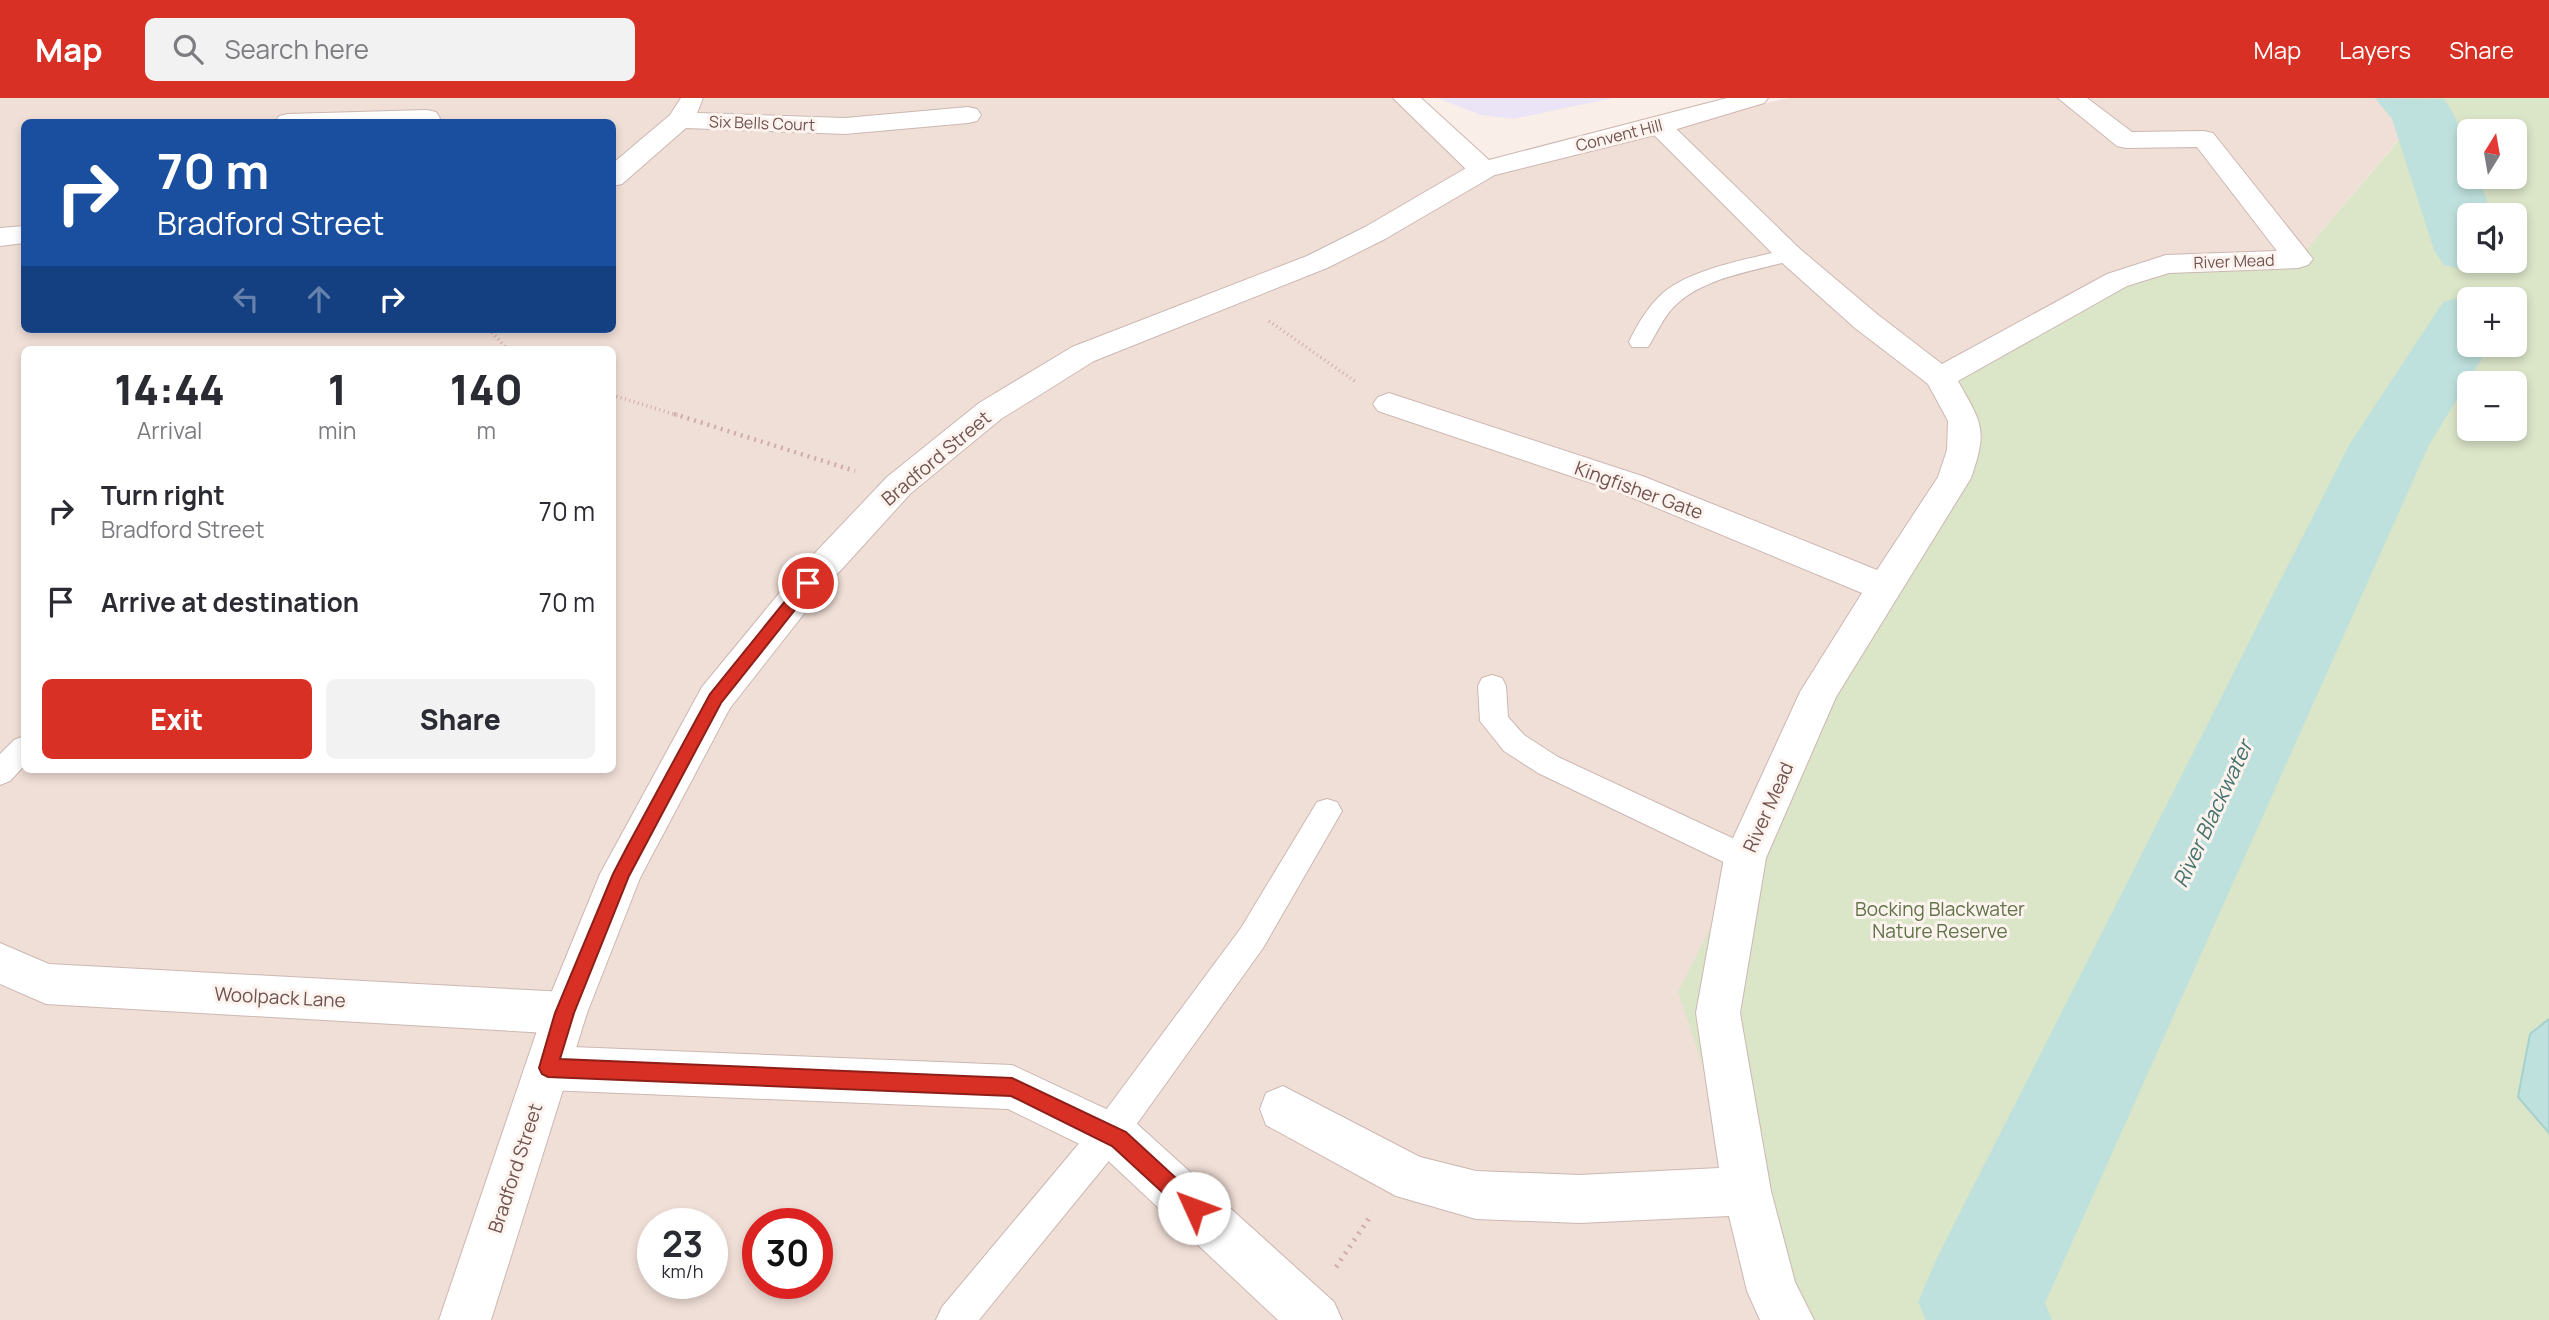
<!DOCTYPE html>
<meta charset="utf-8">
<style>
:root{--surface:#fff;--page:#f2f2f3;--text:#2b2b33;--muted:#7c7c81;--accent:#d93025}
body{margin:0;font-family:Manrope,sans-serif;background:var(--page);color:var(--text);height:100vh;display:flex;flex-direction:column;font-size:26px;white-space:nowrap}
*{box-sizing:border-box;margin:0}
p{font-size:23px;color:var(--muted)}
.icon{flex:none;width:38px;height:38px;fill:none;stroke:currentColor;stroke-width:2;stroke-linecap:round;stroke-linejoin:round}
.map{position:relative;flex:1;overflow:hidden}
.panel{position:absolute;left:21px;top:248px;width:595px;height:427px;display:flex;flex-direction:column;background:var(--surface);border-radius:10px;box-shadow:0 4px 10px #0003}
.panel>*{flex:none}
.hud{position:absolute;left:21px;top:21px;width:595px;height:214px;border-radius:10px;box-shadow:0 4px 10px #0003;background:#1a4fa0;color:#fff;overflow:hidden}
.needle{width:46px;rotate:11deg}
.controls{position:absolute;left:2457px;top:21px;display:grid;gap:14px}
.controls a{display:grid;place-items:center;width:70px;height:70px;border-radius:10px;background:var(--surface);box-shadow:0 4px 10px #0003;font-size:35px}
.speed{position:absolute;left:637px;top:1110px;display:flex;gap:14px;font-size:35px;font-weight:700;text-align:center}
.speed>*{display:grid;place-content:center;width:91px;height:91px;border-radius:50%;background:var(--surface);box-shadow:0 4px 10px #0003;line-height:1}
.speed small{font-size:18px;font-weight:400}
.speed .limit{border:10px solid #d22;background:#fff;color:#111}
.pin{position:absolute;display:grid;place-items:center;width:60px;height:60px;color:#fff;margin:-30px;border:4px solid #fff;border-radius:50%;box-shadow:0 2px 7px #0007}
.me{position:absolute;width:77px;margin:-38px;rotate:313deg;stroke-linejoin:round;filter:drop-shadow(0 0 5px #0008)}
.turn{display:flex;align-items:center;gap:24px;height:147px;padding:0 21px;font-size:32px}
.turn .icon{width:91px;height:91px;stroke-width:2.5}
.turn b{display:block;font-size:49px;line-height:60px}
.lanes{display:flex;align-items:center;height:66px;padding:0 21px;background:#0003;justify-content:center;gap:35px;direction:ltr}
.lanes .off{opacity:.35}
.eta{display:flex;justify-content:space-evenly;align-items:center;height:119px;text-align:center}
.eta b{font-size:42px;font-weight:800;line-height:49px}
.primary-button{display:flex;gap:14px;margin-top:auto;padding:14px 21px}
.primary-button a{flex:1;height:80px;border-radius:10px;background:var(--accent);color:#fff;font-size:28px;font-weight:800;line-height:80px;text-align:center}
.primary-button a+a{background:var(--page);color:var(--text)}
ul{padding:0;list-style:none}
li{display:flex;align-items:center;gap:21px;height:91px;padding:0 21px}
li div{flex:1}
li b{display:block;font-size:26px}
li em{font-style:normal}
header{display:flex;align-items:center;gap:42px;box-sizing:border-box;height:98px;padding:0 35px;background:var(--accent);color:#fff}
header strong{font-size:33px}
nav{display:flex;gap:38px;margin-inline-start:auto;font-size:24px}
.search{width:490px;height:63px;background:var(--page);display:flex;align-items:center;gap:18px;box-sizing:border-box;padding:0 24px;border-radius:10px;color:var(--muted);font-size:26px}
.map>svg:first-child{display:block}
.residential{fill:#f0dfd7;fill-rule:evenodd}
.education{fill:#ebe4f6}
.green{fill:#dbe5c8;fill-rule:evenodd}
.water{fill:#bfe1dd;stroke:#a6d1cd;stroke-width:2}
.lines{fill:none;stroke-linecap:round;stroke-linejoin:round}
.river{fill:#bfe1dd;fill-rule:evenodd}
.service-casing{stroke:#ccb7b2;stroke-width:2}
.minor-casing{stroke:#ccb7b2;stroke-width:2}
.tertiary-casing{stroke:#ccb7b2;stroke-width:2}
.secondary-casing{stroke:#ceb6b0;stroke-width:2}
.path-far2{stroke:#d0aca6;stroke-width:3.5;stroke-dasharray:1 3.5;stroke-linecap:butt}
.path-far1{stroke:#d0aca6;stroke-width:4.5;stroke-dasharray:2 5;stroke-linecap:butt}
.path{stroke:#d0aca6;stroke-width:5;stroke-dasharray:2 6;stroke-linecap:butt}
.service{fill:#fff;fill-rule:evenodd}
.minor{fill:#fff;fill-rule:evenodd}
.tertiary{fill:#fff;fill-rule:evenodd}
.secondary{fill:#fff;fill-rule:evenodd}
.route{fill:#d93025;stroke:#8d1f18;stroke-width:2}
.labels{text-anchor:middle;stroke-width:6;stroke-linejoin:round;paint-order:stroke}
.far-street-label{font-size:16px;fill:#70534f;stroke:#fdf3ee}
.street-label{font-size:19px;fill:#70534f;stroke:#fdf3ee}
.park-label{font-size:19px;fill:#617449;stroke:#fdf3ee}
.water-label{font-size:21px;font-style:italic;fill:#45736f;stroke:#fdf3ee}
</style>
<header>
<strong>Map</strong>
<div class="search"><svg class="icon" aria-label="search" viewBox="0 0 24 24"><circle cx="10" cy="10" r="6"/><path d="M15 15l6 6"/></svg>Search here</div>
<nav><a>Map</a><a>Layers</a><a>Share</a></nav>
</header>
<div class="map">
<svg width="2549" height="1222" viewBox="0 0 2549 1222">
<rect width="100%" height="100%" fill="#f9eee8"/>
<path class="residential" d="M 0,0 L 1411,0 L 1483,71 L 1609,39 L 1790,0 L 2405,0 L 2422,14 L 2298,161 L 1964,323 L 1788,1222 L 0,1222 ZM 24,24 L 612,24 L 612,231 L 24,231 ZM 24,252 L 612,252 L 612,672 L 24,672 ZM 653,1125 L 712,1125 L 712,1185 L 653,1185 ZM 758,1125 L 817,1125 L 817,1185 L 758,1185 Z"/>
<polygon class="education" points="1437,0 1613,0 1513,21 1481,17"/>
<path class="green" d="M 2406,0 L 2549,0 L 2549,1222 L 1788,1222 L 1678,894 L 1900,453 L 1964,352 L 1940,280 L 2117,182 L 2298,161 L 2422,15 ZM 2469,33 L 2515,33 L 2515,79 L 2469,79 ZM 2469,117 L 2515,117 L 2515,163 L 2469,163 ZM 2469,201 L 2515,201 L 2515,247 L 2469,247 ZM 2469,285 L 2515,285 L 2515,331 L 2469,331 Z"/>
<polygon class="water" points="2549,921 2549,1035 2518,999 2530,936"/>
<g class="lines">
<g class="river">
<path d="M 2375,0 L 2444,1 C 2461,24 2469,51 2469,79 L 2478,79 L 2492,117 L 2469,117 L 2469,163 L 2497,163 L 2494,167 L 2469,173 L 2444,167 L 2434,152 L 2392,21 Z"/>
<polygon points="2469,197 2486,201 2469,201 2469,247 2490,247 2429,347 2045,1205 2052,1222 1926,1222 1918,1204 1937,1160 2349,347 2443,204"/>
</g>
<g class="service-casing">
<g id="service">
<path d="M 1790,151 L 1797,153 L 1801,157 L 1797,161 C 1760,172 1709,178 1679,204 C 1664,216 1658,234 1648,249 L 1632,249 L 1629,244 C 1637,227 1648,208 1663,195 C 1692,170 1753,160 1790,151 Z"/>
<polygon points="1492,577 1502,580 1506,588 1508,619 1524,637 1558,659 1756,751 1760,760 1756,769 1745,773 1734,769 1538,675 1504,653 1480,623 1478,588 1482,580"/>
<polygon points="24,638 24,668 10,683 0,687 0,656 14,642"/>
<polygon points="1327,701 1337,704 1342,713 1263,850 1121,1048 979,1222 936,1222 942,1209 1097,1024 1241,830 1317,704"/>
</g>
</g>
<g class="minor-casing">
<g id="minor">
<polygon points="681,0 703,0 697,15 845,20 968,9 977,11 981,17 977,23 968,25 845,36 686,30 622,86 612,88 612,66 670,17"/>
<path d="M 2058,0 L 2087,0 L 2132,34 L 2204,33 L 2213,35 L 2313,161 L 2308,167 L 2298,170 L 2169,175 L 2127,188 L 1958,283 C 1982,326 1988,331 1971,380 L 1836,599 L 1766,760 L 1740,915 L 1771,1093 L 1795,1184 L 1814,1222 L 1760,1222 L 1747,1193 L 1729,1118 L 1579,1125 L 1476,1121 L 1396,1098 L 1266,1027 L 1260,1011 L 1266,995 L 1283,988 L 1420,1059 L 1476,1073 L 1579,1077 L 1719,1070 L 1696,915 L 1724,760 L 1800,594 L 1862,495 L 1621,395 L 1378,313 L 1373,306 L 1378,299 L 1389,295 L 1645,379 L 1877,472 L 1938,379 L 1947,352 L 1948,323 L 1928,286 L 1855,230 L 1780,163 L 1645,28 L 1649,22 L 1658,20 L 1667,22 L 1800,151 L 1877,216 L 1942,266 L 2107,176 L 2166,157 L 2277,153 L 2197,49 L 2126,50 L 2117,48 Z"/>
<polygon points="427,12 436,14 440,20 437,24 275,24 279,18 288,16"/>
<polygon points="24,128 24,145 0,148 0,130"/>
<polygon points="0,845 49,866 565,894 581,900 587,915 581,930 565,936 46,906 0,886"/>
<polygon points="548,948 1012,967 1136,1025 1334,1204 1342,1222 1278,1222 1102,1057 1008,1011 548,992 532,985 525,970 532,955"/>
</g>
</g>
<g class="tertiary-casing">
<polygon id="tertiary" points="1483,64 1493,66 1497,72 1493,78 1385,141 1327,170 1094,263 1001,321 911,395 821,494 730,610 640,780 587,915 491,1222 439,1222 543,915 600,776 702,589 795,476 887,379 979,305 1072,249 1307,158 1365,129 1473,66"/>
</g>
<g class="secondary-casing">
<polygon id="secondary" points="1393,0 1421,0 1489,62 1727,0 1768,0 1764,5 1667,34 1483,80 1473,78"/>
</g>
<g class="path-far2">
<polyline points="1269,223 1356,284"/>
<polyline points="489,231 508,252"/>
<polyline points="612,297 680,318"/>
</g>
<polyline class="path-far1" points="674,316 855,373"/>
<polyline class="path" points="1336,1169 1372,1116"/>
<use href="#service" class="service"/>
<use href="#minor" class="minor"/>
<use href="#tertiary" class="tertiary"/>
<use href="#secondary" class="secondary"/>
</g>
<polygon class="route" points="808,479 813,481 815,485 813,489 721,605 629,778 574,915 560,961 1012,980 1126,1034 1201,1103 1204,1110 1201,1117 1194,1120 1187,1117 1112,1048 1011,998 548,979 542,976 539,970 555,915 613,776 627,749 710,596 803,481"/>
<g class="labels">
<g class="far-street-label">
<text transform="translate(762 25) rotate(2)" y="6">Six Bells Court</text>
<text transform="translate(1619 37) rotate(-14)" y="6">Convent Hill</text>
<text transform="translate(2234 163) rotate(-2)" y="6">River Mead</text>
</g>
<g class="street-label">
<text transform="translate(936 360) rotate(-40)" y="7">Bradford Street</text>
<text transform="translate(1639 392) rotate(20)" y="7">Kingfisher Gate</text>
<text transform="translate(1768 709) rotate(-66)" y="7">River Mead</text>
<text transform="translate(280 899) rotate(3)" y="7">Woolpack Lane</text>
<text transform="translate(515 1070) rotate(-72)" y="7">Bradford Street</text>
</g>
<g class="park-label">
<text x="1940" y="818">Bocking Blackwater<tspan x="1940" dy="22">Nature Reserve</tspan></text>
</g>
<g class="water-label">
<text transform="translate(2213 716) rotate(-65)" y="7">River Blackwater</text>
</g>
</g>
</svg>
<div class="controls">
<a><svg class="needle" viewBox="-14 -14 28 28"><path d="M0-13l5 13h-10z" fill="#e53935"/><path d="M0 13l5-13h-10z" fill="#7c7c81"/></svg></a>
<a><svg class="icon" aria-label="sound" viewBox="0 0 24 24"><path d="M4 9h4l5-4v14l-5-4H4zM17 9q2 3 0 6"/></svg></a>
<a>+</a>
<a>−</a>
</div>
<div class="speed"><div>23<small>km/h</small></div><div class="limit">30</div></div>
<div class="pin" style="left:808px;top:485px;background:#d93025"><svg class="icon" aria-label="arrive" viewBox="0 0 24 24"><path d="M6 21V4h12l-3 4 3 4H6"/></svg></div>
<svg class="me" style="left:1194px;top:1110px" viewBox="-20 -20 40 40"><circle r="19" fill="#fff"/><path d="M0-13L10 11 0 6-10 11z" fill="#d93025"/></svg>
<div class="hud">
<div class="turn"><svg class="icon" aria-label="right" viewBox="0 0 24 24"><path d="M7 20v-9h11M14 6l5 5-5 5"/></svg><div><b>70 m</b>Bradford Street</div></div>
<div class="lanes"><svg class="icon off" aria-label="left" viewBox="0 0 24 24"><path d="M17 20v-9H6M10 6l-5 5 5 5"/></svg><svg class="icon off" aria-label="ahead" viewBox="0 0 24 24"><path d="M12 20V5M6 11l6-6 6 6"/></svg><svg class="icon" aria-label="right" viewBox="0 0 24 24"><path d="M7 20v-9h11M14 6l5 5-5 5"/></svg></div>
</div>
<section class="panel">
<div class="eta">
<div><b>14:44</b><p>Arrival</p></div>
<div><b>1</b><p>min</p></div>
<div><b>140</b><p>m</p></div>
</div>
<ul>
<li><svg class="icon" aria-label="right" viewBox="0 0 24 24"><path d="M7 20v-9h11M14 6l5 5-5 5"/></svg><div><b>Turn right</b><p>Bradford Street</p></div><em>70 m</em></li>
<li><svg class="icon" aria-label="arrive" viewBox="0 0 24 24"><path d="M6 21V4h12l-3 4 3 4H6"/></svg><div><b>Arrive at destination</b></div><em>70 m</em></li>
</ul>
<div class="primary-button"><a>Exit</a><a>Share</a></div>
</section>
</div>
